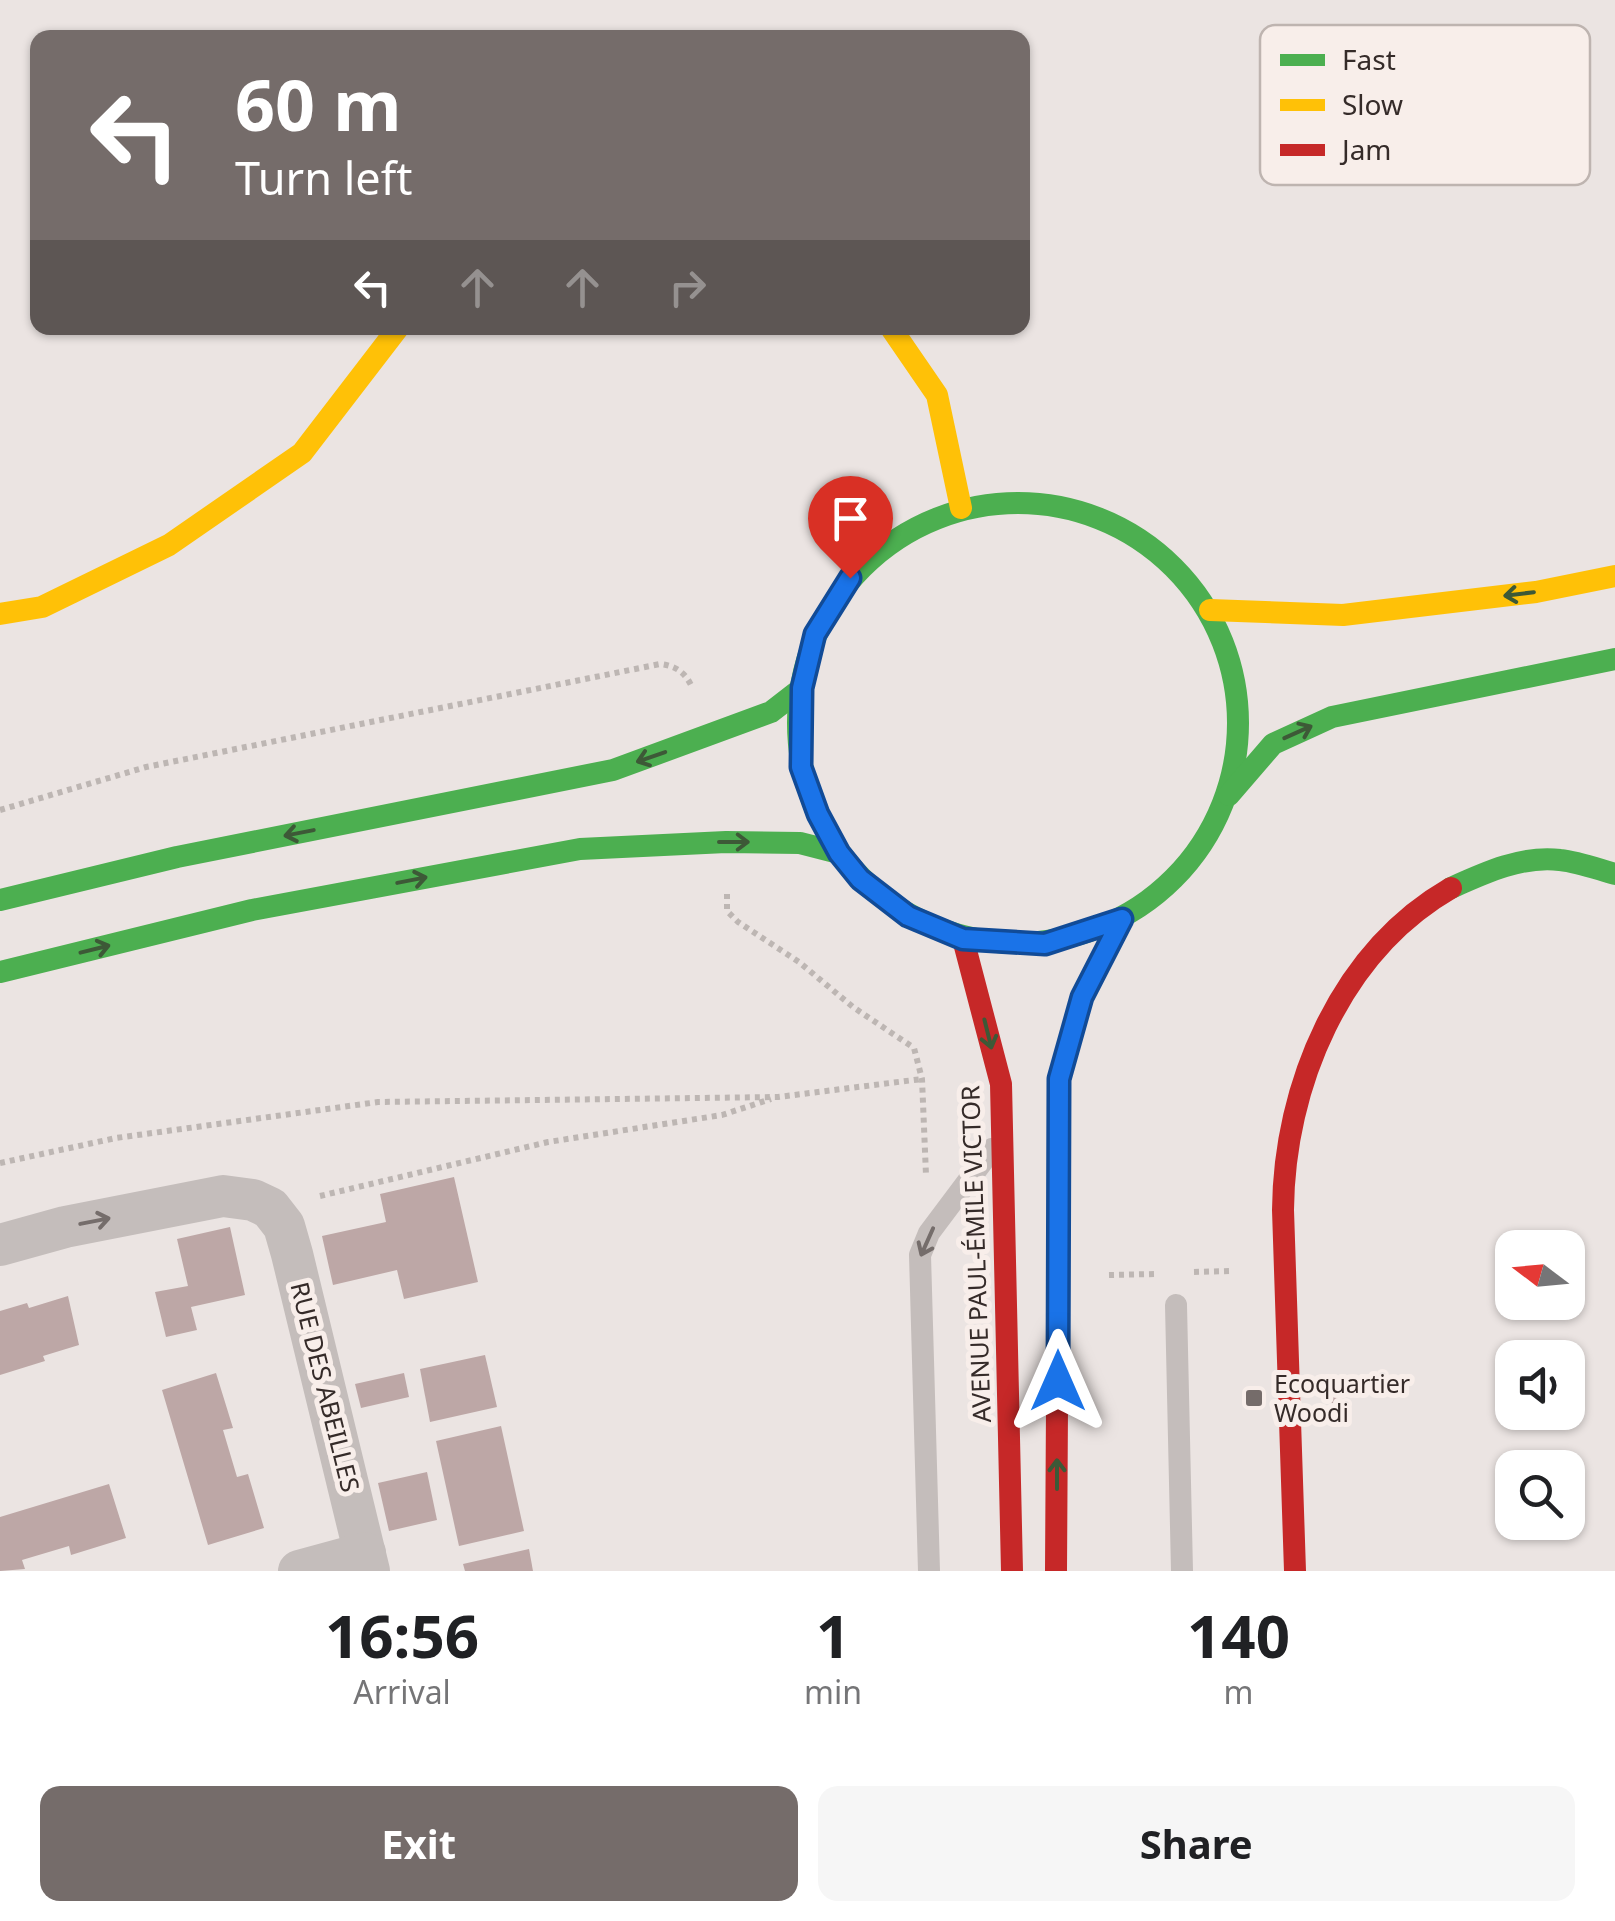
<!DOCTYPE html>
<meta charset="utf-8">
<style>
:root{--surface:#fff;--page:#f6f6f6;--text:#202124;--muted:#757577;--accent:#756c6a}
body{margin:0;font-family:"Noto Sans",sans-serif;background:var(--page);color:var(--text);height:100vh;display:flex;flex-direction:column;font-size:38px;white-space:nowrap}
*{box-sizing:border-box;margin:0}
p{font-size:32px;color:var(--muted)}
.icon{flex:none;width:55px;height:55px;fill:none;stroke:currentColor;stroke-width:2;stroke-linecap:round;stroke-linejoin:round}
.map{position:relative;height:1571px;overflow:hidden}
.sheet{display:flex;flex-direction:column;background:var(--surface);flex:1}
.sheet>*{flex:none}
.hud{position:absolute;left:30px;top:30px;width:1000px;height:305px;border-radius:20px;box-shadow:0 2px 8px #0004;background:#756c6a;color:#fff;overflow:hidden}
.needle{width:65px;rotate:286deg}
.controls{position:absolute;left:1495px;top:1230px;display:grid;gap:20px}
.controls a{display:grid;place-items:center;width:90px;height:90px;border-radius:20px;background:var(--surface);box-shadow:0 2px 8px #0004;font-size:50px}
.pin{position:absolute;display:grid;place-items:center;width:85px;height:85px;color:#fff;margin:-102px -42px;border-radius:50% 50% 50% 0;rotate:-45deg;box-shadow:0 0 10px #0007}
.pin .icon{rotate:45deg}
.me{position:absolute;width:110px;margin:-55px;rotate:0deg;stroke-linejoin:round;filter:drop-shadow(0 0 8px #0008)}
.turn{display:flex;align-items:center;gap:35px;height:210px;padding:0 40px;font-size:45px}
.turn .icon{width:130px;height:130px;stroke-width:2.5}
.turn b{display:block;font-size:70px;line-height:85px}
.lanes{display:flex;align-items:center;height:95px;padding:0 40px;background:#0003;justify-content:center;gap:50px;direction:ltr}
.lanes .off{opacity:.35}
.eta{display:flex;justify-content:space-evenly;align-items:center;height:170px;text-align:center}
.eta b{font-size:60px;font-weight:700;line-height:70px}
.primary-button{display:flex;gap:20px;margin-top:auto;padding:20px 40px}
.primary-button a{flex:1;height:115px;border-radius:20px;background:var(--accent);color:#fff;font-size:40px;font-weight:700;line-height:115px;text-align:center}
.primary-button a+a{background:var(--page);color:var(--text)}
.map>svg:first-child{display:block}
.building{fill:#bda7a6}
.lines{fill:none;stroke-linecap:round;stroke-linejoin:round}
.path{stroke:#bdb6b3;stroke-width:6;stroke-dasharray:5 5;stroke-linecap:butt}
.lane{stroke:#c4bdbb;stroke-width:22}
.street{stroke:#c4bdbb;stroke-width:42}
.fast{stroke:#4caf50;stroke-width:22}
.slow{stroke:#ffc107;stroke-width:22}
.jam{stroke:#c62828;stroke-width:22}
.oneway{stroke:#3d5937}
.oneway2{stroke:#756d6b}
.route-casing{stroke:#114b97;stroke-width:25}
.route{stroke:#1a73e8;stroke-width:18}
.poi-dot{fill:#756c6a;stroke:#f8eeea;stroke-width:4}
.labels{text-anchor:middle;stroke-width:10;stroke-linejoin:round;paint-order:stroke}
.street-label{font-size:25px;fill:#352b29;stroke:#f8eeea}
.poi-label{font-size:25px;fill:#352b29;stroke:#f8eeea;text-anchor:start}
.key{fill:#f8eeea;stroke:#beb4b0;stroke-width:2.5}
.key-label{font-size:28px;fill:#352b29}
</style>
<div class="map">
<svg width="1615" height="1571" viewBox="0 0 1615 1571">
<rect width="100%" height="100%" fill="#ebe4e2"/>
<g class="building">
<polygon points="454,1177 478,1282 404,1299 397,1270 333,1285 322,1236 386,1222 380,1194"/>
<polygon points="230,1227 245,1295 191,1307 197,1330 166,1337 155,1292 188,1286 177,1239"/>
<polygon points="68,1296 79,1345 43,1356 45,1361 0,1375 0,1311 27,1303 29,1308"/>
<polygon points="485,1355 497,1407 430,1422 420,1369"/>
<polygon points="216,1373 233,1428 223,1430 237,1477 248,1474 264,1528 208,1545 162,1390"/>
<polygon points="404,1373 409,1397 361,1408 355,1384"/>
<polygon points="1337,1380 1338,1403 1325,1403 1323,1381"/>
<polygon points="501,1426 524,1531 459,1546 436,1441"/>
<polygon points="427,1472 437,1520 389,1531 378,1483"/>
<polygon points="109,1484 126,1538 71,1555 69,1546 22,1560 25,1569 0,1571 0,1517"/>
<polygon points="529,1549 533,1571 465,1571 463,1564"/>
</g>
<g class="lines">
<g class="path">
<path d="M 0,810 L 146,767 L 660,664 C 676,666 685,672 692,687"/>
<polyline points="727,894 727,911 738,922 799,962 853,1007 914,1048 922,1079 926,1175"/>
<polyline points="0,1163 116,1138 378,1102 778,1097 922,1079"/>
<polyline points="320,1196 548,1142 722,1115 771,1099"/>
<polyline points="1194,1272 1231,1271"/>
<polyline points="1109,1275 1156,1274"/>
</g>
<g class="lane">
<polyline points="1176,1305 1182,1571"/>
<polyline points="929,1571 920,1255 929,1233 992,1149"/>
</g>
<g class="street">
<polyline points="0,1245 65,1227 223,1196 253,1200 270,1208 284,1226 292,1254 369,1571"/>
<polyline points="299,1571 365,1553"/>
</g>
<g class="fast">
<circle cx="1018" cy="723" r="220"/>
<polyline points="1229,795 1273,744 1332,717 1615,659"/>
<path d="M 1451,888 C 1484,873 1523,855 1560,860 C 1579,862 1597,869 1615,874"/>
<polyline points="0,900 177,857 613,770 771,712 802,688"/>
<polyline points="0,972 252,910 580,849 726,842 800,843 839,853"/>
</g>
<g class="slow">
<polyline points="891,328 937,395 961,508"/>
<polyline points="1210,610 1343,615 1536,592 1615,576"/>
<polyline points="0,614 42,607 169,545 302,453 398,328"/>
</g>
<g class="jam">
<polyline points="963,939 1001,1084 1012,1571"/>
<polyline points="1056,1571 1059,1079 1082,997 1122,919"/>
<path d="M 1295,1571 L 1283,1210 C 1284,1086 1340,952 1451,888"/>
</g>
</g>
<defs><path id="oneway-shaft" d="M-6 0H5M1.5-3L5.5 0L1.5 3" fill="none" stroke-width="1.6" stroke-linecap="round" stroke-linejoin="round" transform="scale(2.5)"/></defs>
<g class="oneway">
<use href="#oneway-shaft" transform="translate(1519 594) rotate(173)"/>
<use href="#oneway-shaft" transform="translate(1298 732) rotate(-24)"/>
<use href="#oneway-shaft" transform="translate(651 757) rotate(161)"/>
<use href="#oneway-shaft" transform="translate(299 833) rotate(169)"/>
<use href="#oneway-shaft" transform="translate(734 842)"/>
<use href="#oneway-shaft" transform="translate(412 880) rotate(-11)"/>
<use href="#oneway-shaft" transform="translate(95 949) rotate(-14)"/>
<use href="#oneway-shaft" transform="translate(988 1034) rotate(76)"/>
<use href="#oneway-shaft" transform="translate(1057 1474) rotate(-90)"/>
</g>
<g class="oneway2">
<use href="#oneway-shaft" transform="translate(95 1221) rotate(-11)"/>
<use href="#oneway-shaft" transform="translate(927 1242) rotate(114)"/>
</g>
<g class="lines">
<g class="route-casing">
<polyline id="route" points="850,578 815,634 802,688 801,767 818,814 839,853 860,879 908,916 963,939 1045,944 1122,919 1082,997 1059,1079 1058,1381"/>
</g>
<use href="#route" class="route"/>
</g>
<rect class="poi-dot" x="1244" y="1388" width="20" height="20" rx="5"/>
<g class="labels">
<g class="street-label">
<text transform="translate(976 1254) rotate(-92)" y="9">AVENUE PAUL-ÉMILE VICTOR</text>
<text transform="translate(325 1387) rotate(76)" y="9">RUE DES ABEILLES</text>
</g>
<g class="poi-label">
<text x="1274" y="1393">Ecoquartier<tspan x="1274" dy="29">Woodi</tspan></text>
</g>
</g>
<rect x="1260" y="25" width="330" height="160" rx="15" class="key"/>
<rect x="1280" y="54" width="45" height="12" fill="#4caf50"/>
<rect x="1280" y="99" width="45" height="12" fill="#ffc107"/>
<rect x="1280" y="144" width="45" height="12" fill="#c62828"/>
<g class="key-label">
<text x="1342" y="70">Fast</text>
<text x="1342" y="115">Slow</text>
<text x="1342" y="160">Jam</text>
</g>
</svg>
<div class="controls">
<a><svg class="needle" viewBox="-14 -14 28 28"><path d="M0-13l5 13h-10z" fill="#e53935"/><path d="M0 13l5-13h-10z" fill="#757577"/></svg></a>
<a><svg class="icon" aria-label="sound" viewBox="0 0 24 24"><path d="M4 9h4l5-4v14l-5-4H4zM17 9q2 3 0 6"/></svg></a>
<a><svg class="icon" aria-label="search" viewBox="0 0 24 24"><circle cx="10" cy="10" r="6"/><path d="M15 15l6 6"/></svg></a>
</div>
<div class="pin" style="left:850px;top:578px;background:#d93025"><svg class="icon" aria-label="arrive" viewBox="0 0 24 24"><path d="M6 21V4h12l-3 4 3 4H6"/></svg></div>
<svg class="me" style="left:1058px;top:1381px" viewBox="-20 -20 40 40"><path d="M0-17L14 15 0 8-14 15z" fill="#1a73e8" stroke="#fff" stroke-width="4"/></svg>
<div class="hud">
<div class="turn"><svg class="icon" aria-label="left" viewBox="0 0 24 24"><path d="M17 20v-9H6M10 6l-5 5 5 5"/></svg><div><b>60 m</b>Turn left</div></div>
<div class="lanes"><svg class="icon" aria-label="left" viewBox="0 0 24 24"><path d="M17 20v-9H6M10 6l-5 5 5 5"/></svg><svg class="icon off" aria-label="ahead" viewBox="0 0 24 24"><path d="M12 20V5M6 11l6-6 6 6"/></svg><svg class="icon off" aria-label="ahead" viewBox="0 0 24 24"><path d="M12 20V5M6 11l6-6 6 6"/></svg><svg class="icon off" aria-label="right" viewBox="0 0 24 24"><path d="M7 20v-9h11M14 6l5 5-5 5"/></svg></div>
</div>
</div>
<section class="sheet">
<div class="eta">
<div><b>16:56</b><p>Arrival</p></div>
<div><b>1</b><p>min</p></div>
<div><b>140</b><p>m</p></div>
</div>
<div class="primary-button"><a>Exit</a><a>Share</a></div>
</section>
